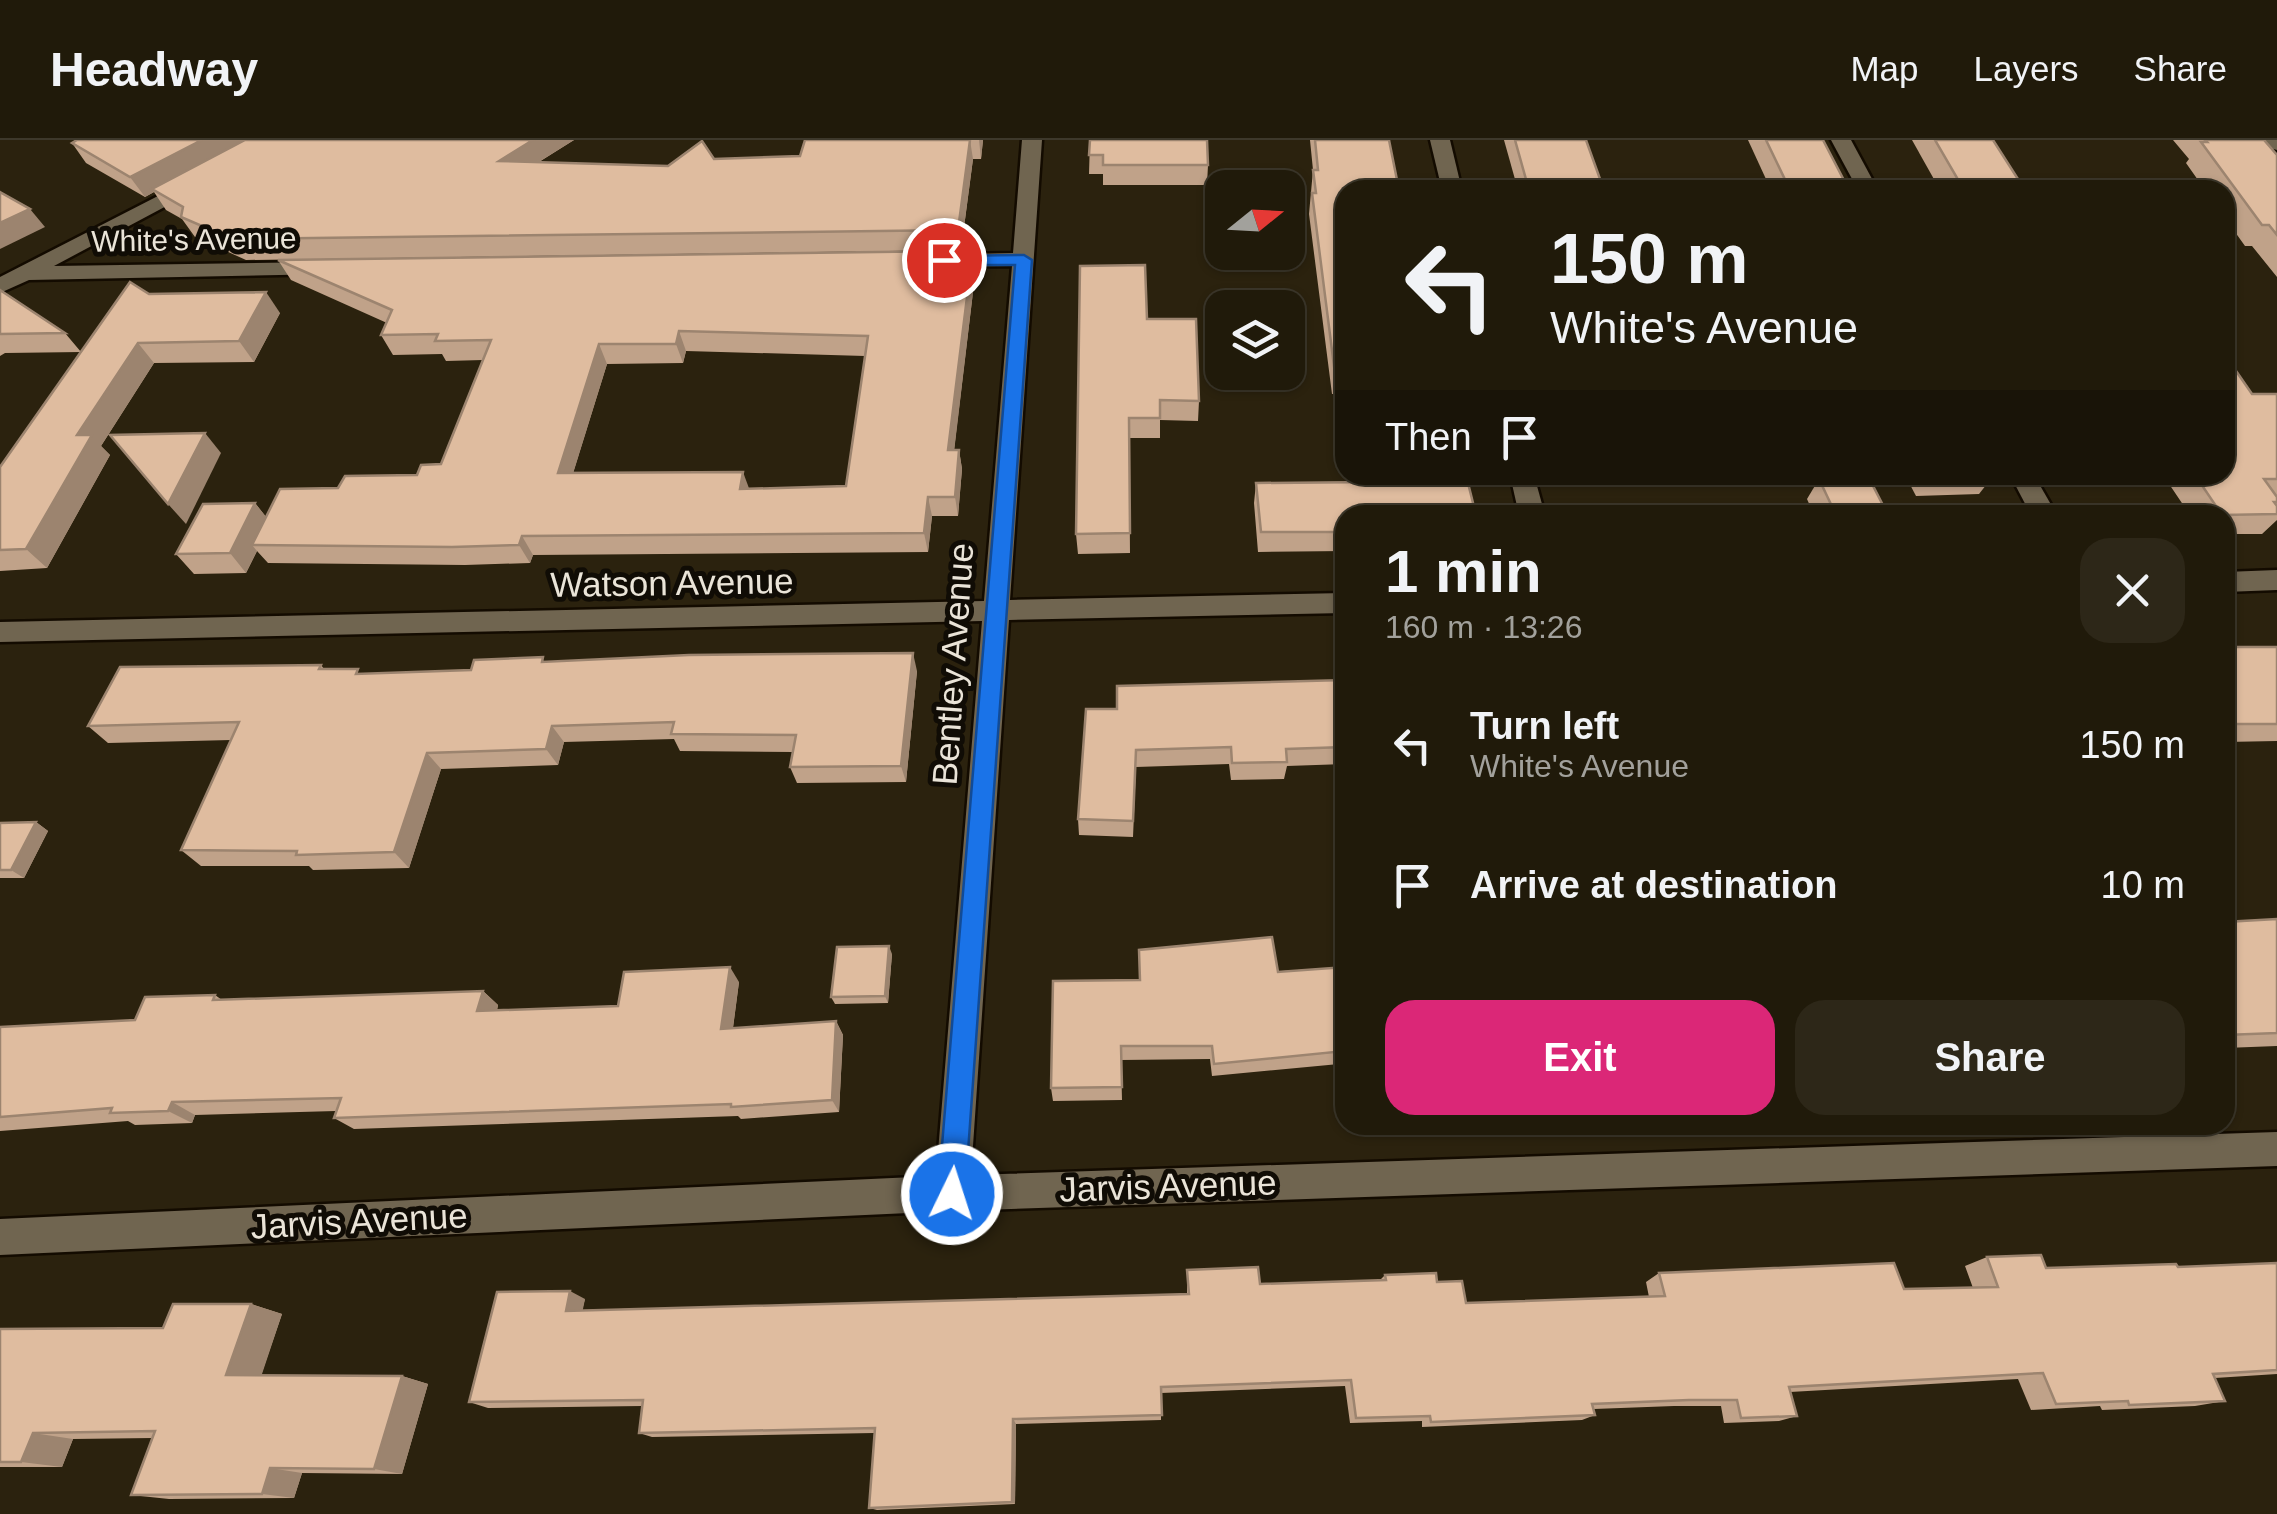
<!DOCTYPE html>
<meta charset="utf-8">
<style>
:root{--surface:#201a0a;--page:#2d2718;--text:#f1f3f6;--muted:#a2a19c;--line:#3d382b;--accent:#db2777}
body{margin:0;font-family:Helvetica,sans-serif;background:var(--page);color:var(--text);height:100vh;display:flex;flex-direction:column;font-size:38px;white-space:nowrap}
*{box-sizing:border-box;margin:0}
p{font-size:32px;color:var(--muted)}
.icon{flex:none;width:55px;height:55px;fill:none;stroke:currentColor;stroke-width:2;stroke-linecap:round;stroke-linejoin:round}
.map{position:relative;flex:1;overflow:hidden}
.details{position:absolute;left:1335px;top:365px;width:900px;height:630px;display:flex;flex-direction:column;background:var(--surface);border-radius:30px;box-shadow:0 2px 8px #0004,0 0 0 2px var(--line)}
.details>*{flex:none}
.guide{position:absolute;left:1335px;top:40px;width:900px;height:305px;border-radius:30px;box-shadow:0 2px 8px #0004,0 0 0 2px var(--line);background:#201a0a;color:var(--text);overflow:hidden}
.needle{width:65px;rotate:72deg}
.tools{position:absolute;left:1205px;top:30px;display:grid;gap:20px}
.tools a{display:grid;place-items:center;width:100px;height:100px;border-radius:20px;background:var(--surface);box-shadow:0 2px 8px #0004,0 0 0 2px var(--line);font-size:50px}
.pin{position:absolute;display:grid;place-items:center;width:85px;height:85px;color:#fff;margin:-42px;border:5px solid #fff;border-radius:50%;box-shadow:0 2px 10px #0007}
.me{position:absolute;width:110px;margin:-55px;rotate:4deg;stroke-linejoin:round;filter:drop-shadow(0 0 8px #0008)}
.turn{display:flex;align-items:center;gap:35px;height:210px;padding:0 50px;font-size:45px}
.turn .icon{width:130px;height:130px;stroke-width:2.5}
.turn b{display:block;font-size:70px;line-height:85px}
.then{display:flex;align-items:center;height:95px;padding:0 50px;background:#0003;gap:20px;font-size:38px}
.round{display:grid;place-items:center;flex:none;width:105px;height:105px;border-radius:30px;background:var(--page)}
.head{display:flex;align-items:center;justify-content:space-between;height:170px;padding:0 50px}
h1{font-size:60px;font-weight:700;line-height:75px}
.action{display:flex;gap:20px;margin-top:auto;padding:20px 50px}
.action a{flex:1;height:115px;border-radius:30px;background:var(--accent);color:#fff;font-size:40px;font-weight:700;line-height:115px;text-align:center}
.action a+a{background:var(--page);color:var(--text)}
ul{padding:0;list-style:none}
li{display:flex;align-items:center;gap:30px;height:140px;padding:0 50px}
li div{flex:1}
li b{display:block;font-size:38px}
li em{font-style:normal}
header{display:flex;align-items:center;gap:60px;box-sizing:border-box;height:140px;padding:0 50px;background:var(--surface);border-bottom:2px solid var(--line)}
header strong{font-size:48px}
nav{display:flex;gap:55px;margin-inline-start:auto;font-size:35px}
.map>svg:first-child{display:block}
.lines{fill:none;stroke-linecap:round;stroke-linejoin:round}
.street-casing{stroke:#130b00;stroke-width:5}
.street{fill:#706550;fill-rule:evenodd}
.wall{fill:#c0a289;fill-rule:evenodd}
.shaded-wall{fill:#9c846f}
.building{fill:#dfbc9f;stroke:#9c846f;stroke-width:2.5;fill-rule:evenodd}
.route{fill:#1a73e8;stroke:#114b97;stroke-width:2.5}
.labels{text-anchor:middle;stroke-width:10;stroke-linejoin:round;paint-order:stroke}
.far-street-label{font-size:30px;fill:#eae4d8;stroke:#100c05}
.street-label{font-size:35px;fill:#eae4d8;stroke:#100c05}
</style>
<header>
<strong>Headway</strong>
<nav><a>Map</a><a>Layers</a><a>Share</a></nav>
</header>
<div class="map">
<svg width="2277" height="1374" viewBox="0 0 2277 1374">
<rect width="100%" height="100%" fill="#2b220e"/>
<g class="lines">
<g class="street-casing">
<g id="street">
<polygon points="1022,0 1042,0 1010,460 1345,453 1345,473 1009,480 971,1035 2277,992 2277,1026 952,1071 0,1115 0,1079 936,1036 982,481 0,502 0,482 984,461 1012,126 918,127 907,121 918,115 1013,113"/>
<polygon points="1430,0 1450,0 1462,50 1442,50"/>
<polygon points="1831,0 1851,0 1878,50 1858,50"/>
<polygon points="2264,0 2277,0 2277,10 2270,8"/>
<polygon points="195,37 202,39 202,47 54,126 322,122 330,124 333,129 330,134 29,140 0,153 0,137"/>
<polygon points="1510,335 1534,335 1545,375 1519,375"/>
<polygon points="2010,335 2034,335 2057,375 2031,375"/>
<polygon points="2277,430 2277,450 2225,452 2225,432"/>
</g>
</g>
<use href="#street" class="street"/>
</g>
<g class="wall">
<polygon points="77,0 574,0 539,22 668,26 714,19 800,16 805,0 983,0 981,19 973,19 961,110 246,120 195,97 182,79 166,70 154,52 145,57 86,23 72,3"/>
<polygon points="1090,0 1208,25 1207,45 1103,45 1103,34 1089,34"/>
<polygon points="1310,0 1389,0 1345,50 1345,254 1332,254 1309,74 1313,30"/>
<polygon points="1504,0 1586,0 1604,50 1518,50"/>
<polygon points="1748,0 1823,0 1849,50 1771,50"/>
<polygon points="1912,0 1993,0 2025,50 1940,50"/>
<polygon points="2173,0 2264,0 2277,15 2277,137 2252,106 2245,106 2225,78 2225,50 2205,50 2186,23 2189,19"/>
<path d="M 955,111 L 958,133 L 973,152 L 954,310 L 959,310 L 962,329 L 958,376 L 932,376 L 928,412 L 533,415 L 530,423 L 465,425 L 268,423 L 257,411 L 246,433 L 194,434 L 176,414 L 255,363 L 266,377 L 338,348 L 417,335 L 441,324 L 483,220 L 446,221 L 442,214 L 393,215 L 381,195 L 387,183 L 291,140 L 278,120 ZM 686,211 L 865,216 L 846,346 L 749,349 L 573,333 L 607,224 L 683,223 Z"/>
<polygon points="0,150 65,193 81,212 5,213 0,216"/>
<polygon points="149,154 280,173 254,222 154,223 101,306 110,315 47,428 0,431 0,327"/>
<polygon points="1147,179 1199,261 1198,281 1160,280 1160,298 1129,298 1130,413 1078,414 1076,394"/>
<polygon points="2252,254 2277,254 2277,380 2262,394 2225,394 2225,375 2190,375 2163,335 2225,335"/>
<polygon points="1366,335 1466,335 1475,371 1474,375 1345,375 1345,411 1258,412 1254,363 1256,343 1367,342"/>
<polygon points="1905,335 1994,335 1979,354 1916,356"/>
<polygon points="1819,339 1888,375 1814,375 1807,359"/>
<polygon points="2225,507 2277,507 2277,601 2225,602"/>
<polygon points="546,522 917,531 906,642 797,643 790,627 793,612 680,611 674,599 564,602 558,625 441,629 409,728 313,730 309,726 201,726 181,710 231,600 108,603 88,586 321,525 324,529 362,534 471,530"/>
<polygon points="1345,540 1345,624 1287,626 1284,639 1231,640 1229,624 1136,627 1133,697 1079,695 1078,679 1117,569"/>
<polygon points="36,682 48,691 24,738 0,738 0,683"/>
<polygon points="2277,779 2277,906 2225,908 2225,782"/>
<polygon points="892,814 888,863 835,864 831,857"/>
<polygon points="1345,827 1345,939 1341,940 1339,924 1212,936 1210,919 1121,920 1122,960 1053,961 1051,948 1139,840"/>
<polygon points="739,842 733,888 836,881 843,895 839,972 741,979 738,976 354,989 334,978 336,971 195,975 192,983 135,985 128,981 0,991 0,887 135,880 215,855 222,860 483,851 498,865 497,871 618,866"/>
<polygon points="1987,1117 2046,1128 2178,1127 2277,1123 2277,1234 2215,1238 2225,1261 2195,1266 2102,1270 2100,1266 2031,1270 2018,1239 1790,1252 1797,1276 1779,1281 1724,1283 1721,1266 1674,1266 1594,1269 1595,1275 1582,1280 1422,1287 1422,1281 1350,1283 1345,1246 1161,1253 1161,1280 1016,1284 1015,1364 877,1370 869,1368 874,1293 652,1297 639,1293 642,1266 488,1268 469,1262 585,1159 582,1170 1187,1154 1187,1130 1260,1144 1380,1140 1385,1135 1437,1142 1466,1163 1649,1157 1646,1142 1659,1133 1904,1149 1973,1148 1965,1126"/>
<polygon points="251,1164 282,1174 261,1235 402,1236 428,1244 402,1334 302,1333 294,1358 169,1359 131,1355 153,1298 73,1299 62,1327 0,1327 0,1189 163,1188"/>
</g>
<g class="shaded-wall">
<polygon points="202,0 254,0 152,49 154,52 145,57 130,37"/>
<polygon points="533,0 574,0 508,41 499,21"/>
<polygon points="970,0 973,19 961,110 958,90"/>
<polygon points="979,0 983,0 981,19"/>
<polygon points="30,69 45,87 0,109 0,83"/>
<polygon points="955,111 958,131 955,153 952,133"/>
<polygon points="970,133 973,152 952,329 948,310"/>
<polygon points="266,152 280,173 254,222 239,201"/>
<polygon points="679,191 686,211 683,223 676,204"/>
<polygon points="138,203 154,223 101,306 110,315 47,428 26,409 77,295"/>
<polygon points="599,204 607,224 567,353 558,333"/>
<polygon points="205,293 221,313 186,384 168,364"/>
<polygon points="959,310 962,329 958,376 955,357"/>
<polygon points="743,332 750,351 740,349"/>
<polygon points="928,357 932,376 928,412 924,393"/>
<polygon points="255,363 271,383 252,405 257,411 246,433 230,413"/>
<polygon points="522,396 533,415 530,423 519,405"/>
<polygon points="913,513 917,531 906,642 901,626"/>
<polygon points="552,586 564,602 558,625 546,609"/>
<polygon points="427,613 441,629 409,728 394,712"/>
<polygon points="36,682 48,691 24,738 11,730"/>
<polygon points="889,806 892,814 888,863 885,856"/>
<polygon points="730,827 739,842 731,902 721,889"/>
<polygon points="483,851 498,865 493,885 477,871"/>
<polygon points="836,881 843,895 839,972 832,960"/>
<polygon points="172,962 195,975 192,983 168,971"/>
<polygon points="570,1151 585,1159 581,1179 566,1171"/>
<polygon points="251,1164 282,1174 259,1243 226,1235"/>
<polygon points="402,1236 428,1244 402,1334 374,1329"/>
<polygon points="1013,1279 1016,1284 1015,1364 1012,1362"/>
<polygon points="33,1293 73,1299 62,1327 21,1322"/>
<polygon points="270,1328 302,1333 294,1358 262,1354"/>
</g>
<g class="building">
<polygon points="77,0 202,0 130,37 72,3"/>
<polygon points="245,0 533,0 499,21 668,26 702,1 714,19 800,16 805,0 970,0 958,90 232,99 181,77 183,67 152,49"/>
<polygon points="1090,0 1207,0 1208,25 1103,25 1103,15 1089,15"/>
<polygon points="1315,0 1389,0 1399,50 1345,50 1345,234 1335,234 1312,53 1316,53 1313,30 1318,30"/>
<polygon points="1515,0 1586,0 1604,50 1529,50"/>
<polygon points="1766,0 1823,0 1849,50 1790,50"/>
<polygon points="1935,0 1993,0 2025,50 1964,50"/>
<polygon points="2205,0 2264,0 2277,15 2277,95 2269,85 2262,85 2201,2 2207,2"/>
<polygon points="0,52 30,69 0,83"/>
<path d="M 955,111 L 952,133 L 970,133 L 948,310 L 959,310 L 955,357 L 928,357 L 924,393 L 522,396 L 519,405 L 452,407 L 252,405 L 280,349 L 338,348 L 345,336 L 417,335 L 421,325 L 441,324 L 491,200 L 435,201 L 438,194 L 381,195 L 392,170 L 278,120 ZM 679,191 L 868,196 L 846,346 L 740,349 L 743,332 L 558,333 L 599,204 L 676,204 Z"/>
<polygon points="1145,125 1147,179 1196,179 1199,261 1160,260 1160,278 1129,278 1130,393 1076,394 1080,126"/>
<polygon points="130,142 149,154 266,152 239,201 138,203 77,295 92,295 26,409 0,410 0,327"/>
<polygon points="0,150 65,193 0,194"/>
<polygon points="2225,215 2252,254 2277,254 2277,339 2264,339 2277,357 2277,362 2274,362 2277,366 2277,374 2222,375 2195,335 2225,335"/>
<polygon points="205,293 168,364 110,295"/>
<polygon points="1373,335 1466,335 1475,371 1439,372 1439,375 1345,375 1345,392 1261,392 1256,343 1374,342"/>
<polygon points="1869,338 1888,375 1836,375 1819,339"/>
<polygon points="255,363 230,413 176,414 203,364"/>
<rect x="2225" y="507" width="52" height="77"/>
<polygon points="913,513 901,626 790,627 796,595 671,594 674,582 552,586 546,609 427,613 394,712 296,715 297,711 181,710 239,582 88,586 120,527 321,525 319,529 358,529 356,534 471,530 474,520 543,517 542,522 689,515"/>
<polygon points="1345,540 1345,607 1286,609 1287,622 1232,623 1231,607 1136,610 1133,681 1078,679 1086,569 1117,569 1117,546"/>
<polygon points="36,682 11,730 0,730 0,683"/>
<polygon points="2277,779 2277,893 2225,895 2225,782"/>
<polygon points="1272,797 1278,832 1345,827 1345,920 1344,911 1214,924 1212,906 1121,906 1122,947 1051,948 1053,841 1140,840 1139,810"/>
<polygon points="889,806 885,856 831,857 837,807"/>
<polygon points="730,827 721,889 836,881 832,960 731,967 731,964 334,978 341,958 172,962 168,971 110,973 112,968 0,977 0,887 135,880 145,857 215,855 213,860 483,851 477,871 618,866 624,832"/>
<polygon points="2041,1115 2046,1128 2176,1124 2178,1127 2277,1123 2277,1230 2213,1234 2225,1261 2129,1265 2128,1261 2056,1264 2043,1233 1789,1247 1797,1276 1741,1278 1737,1260 1689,1260 1592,1264 1595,1275 1431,1282 1430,1276 1356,1278 1351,1240 1161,1247 1162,1275 1013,1279 1012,1362 869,1368 875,1288 639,1293 643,1260 469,1262 497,1152 570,1151 566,1171 1189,1154 1187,1130 1258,1127 1260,1144 1386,1140 1385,1135 1436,1133 1437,1142 1462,1141 1466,1163 1665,1156 1659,1133 1894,1123 1904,1149 1998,1147 1987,1117"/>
<polygon points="173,1164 251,1164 226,1235 402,1236 374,1329 270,1328 262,1354 131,1355 155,1291 33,1293 21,1322 0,1322 0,1189 163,1188"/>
</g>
<polygon class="route" points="1024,115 1032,120 965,1054 961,1063 952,1067 942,1063 938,1054 1015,125 944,125 936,120 944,116"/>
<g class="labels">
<g class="far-street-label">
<text transform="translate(194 100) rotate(-1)" y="10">White's Avenue</text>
</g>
<g class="street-label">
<text transform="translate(672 443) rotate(-1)" y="12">Watson Avenue</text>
<text transform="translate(953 524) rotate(-86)" y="12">Bentley Avenue</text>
<text transform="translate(1168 1046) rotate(-2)" y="12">Jarvis Avenue</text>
<text transform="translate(359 1081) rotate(-3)" y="12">Jarvis Avenue</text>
</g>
</g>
</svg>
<div class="tools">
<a><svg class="needle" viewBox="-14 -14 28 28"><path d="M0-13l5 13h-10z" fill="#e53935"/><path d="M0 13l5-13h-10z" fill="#a2a19c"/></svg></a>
<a><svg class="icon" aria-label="layers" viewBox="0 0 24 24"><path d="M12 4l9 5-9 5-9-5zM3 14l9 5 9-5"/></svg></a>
</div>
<div class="pin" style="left:944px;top:120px;background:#d93025"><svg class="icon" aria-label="arrive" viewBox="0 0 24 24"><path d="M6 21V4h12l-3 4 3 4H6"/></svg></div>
<svg class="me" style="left:952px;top:1054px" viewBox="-20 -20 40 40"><circle r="17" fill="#1a73e8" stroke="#fff" stroke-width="3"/><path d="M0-11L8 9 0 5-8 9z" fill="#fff"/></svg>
<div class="guide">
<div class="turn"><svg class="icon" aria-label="left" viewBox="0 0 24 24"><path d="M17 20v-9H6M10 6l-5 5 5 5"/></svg><div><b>150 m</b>White's Avenue</div></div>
<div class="then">Then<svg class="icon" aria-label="arrive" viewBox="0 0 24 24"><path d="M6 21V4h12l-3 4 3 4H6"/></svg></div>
</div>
<section class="details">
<div class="head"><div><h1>1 min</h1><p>160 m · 13:26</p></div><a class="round"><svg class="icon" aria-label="close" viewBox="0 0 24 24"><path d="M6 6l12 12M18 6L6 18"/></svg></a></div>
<ul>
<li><svg class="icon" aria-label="left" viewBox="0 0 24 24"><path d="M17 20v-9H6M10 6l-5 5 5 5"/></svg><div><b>Turn left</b><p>White's Avenue</p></div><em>150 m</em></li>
<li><svg class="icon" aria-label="arrive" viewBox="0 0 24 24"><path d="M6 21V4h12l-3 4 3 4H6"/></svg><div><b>Arrive at destination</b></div><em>10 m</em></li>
</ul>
<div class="action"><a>Exit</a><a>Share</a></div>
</section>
</div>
